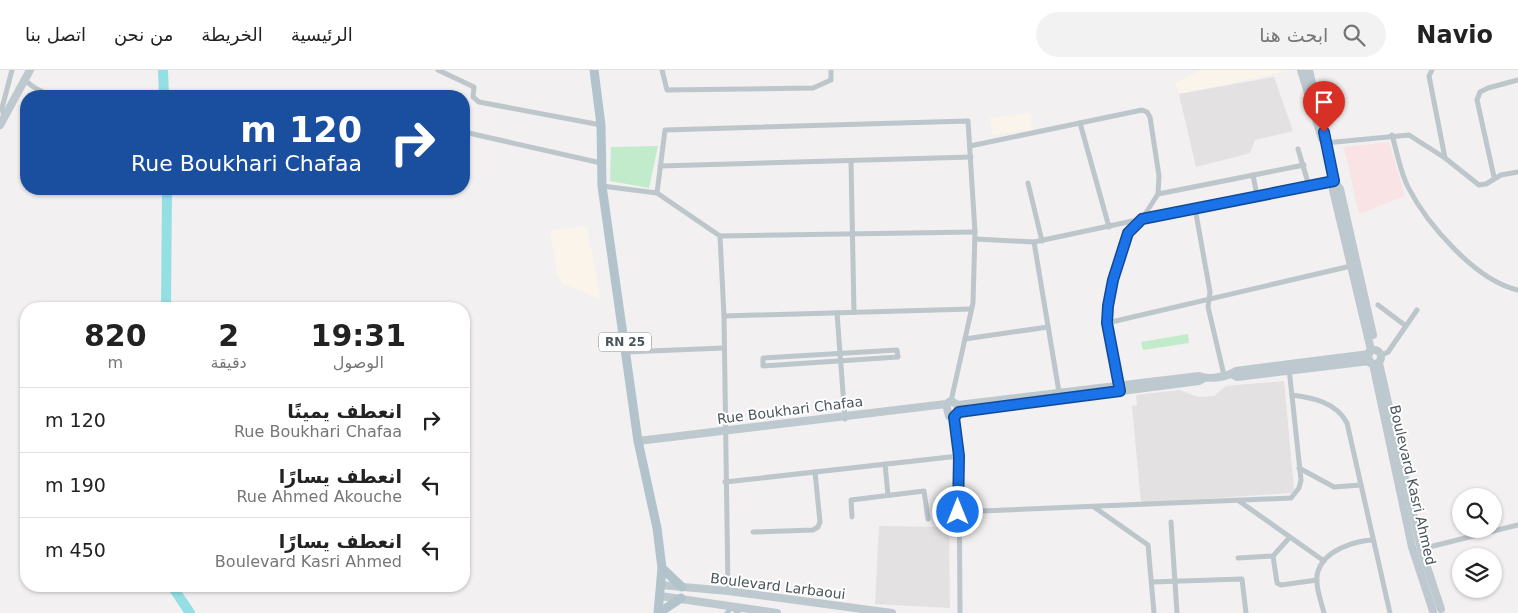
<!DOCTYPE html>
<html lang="ar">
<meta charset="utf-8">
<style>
:root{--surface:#fff;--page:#f2f2f2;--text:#222;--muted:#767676;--line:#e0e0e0}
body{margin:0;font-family:"DejaVu Sans","Noto Naskh Arabic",sans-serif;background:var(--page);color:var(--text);direction:rtl;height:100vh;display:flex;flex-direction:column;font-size:19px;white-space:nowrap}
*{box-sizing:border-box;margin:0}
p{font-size:16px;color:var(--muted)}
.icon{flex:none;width:28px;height:28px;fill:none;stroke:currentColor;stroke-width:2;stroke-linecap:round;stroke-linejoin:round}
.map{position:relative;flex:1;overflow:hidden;direction:ltr}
.sheet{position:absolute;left:20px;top:232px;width:450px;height:290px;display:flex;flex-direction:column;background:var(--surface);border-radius:20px;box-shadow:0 1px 4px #0004;direction:rtl}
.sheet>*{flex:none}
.guide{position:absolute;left:20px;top:20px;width:450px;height:105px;border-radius:20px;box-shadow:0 1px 4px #0004;direction:rtl;background:#1a4fa0;color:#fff;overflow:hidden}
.fabs{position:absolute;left:1452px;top:418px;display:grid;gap:10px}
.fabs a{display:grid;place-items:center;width:50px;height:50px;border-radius:50%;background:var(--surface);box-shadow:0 1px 4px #0004;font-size:25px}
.pin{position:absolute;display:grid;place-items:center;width:42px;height:42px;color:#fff;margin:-51px -21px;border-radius:50% 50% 50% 0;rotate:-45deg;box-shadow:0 0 5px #0007}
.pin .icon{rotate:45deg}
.me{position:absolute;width:55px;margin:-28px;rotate:0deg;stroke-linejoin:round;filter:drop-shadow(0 0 4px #0008)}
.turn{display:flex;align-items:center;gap:18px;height:105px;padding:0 25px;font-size:22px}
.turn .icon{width:65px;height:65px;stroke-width:2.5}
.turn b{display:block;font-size:35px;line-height:42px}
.eta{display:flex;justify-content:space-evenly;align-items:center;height:85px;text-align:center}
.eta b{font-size:30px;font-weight:800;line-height:35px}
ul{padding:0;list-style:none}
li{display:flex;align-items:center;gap:15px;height:65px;padding:0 25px;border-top:1px solid var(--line)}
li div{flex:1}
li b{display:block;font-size:19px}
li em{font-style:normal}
header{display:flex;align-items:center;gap:30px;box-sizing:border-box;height:70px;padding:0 25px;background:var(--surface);border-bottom:1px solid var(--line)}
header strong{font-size:24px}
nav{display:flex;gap:28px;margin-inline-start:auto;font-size:18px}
.search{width:350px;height:45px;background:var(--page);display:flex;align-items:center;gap:12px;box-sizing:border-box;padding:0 18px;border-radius:28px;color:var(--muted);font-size:19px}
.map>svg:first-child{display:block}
.commercial{fill:#faf4eb}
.education{fill:#e3e1e1}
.medical{fill:#f9e3e4}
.green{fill:#c2ebcc}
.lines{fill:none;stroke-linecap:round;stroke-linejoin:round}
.river{stroke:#93dfe4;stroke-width:10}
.minor{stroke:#bcc6cb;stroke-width:5}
.secondary{stroke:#bdc8cf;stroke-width:8}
.primary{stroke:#b2c3cb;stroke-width:9}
.route-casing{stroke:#114b97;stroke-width:12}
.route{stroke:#1a73e8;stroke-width:9}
.labels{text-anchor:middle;stroke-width:4;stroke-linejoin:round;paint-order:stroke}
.shield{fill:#fff;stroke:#80888c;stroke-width:1}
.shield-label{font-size:12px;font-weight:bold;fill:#49555b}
.street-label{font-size:14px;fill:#49555b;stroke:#fff}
</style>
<header>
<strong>Navio</strong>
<div class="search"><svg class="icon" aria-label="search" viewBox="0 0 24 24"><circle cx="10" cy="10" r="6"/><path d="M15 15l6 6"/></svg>ابحث هنا</div>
<nav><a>الرئيسية</a><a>الخريطة</a><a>من نحن</a><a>اتصل بنا</a></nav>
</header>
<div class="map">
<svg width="1518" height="543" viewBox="0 0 1518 543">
<rect width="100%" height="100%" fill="#f2f0f0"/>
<g class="commercial">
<polygon points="1200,0 1287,0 1288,1 1179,24 1175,13"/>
<polygon points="1030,43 1032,60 992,65 990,48"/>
<polygon points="587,156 601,229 563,214 557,204 550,160"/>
</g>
<g class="education">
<polygon points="1274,7 1293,61 1255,70 1250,83 1196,97 1179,24"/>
<polygon points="1284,311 1294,419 1291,423 1141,433 1132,336 1137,335 1136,325 1179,320 1198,327 1214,326 1226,316"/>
<polygon points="879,456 949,457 950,538 875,534"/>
</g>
<polygon class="medical" points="1389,72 1405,126 1359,144 1344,77"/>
<g class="green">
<polygon points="658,76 649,118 610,111 611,77"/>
<polygon points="1188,264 1189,273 1143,280 1141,272"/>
</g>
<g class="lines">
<g class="river">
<polyline points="163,0 164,26"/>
<polyline points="166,239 167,119"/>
<polyline points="172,516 190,543"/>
</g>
<g class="minor">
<polyline points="438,0 474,17 473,27 479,32 601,55"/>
<polyline points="662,0 667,20 813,18 831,10 831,0"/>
<polyline points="1432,0 1429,6 1445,88"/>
<path d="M 25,10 C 50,36 84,21 115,26"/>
<polyline points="4,47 2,38 12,0"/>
<polyline points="1080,53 1109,157"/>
<polyline points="464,62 601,93"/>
<path d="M 1392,65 C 1397,82 1400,101 1408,117 C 1427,154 1476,211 1518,220"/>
<polyline points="1325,73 1409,65 1445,88 1479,115 1486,114 1501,105 1518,102"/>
<polyline points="970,76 1142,40 1147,42 1150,47 1159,106 1158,124 1142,149 1034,172 975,169"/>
<polyline points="1298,79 1309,116"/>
<polyline points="851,91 854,242"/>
<polyline points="660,96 971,87"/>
<polyline points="1253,105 1257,126"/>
<polyline points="1494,107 1477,30 1480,22 1488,18 1518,10"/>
<polyline points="1028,113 1042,171"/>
<polyline points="602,116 657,123 720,166"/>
<polyline points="657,123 665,60 968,51 975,162 973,233 951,331"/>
<polyline points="1158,124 1304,95"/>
<polyline points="1195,138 1210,222 1208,237 1224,305"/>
<polyline points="1034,172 1059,322"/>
<polyline points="1378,235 1406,256"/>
<polyline points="971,239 724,246 720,166 975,162"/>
<polyline points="837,243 845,349"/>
<polyline points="724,246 728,521"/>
<polyline points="1107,253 1351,196"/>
<polyline points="965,269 1048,257"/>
<polygon points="897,280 898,287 763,296 763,288"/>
<polyline points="626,282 724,278"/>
<polyline points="1380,286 1388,282 1417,240"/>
<polyline points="1120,318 1107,253 1108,237 1113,210 1127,163 1142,149 1334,111"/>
<path d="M 1292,325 C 1313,328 1336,332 1347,353 L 1390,543"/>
<polyline points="954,347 959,386 960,543"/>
<polyline points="885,394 888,425"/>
<polyline points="1299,398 1334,417 1361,415"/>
<polyline points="725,412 959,386"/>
<polyline points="1239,431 1324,491"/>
<polyline points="1094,437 1148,475 1154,543"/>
<polyline points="958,442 1291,428 1299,418 1301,410 1289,298"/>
<polyline points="852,447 851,430 924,421 928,449"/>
<polyline points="1171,452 1177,543"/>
<polyline points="753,462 813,460 818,457 820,452 815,402"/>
<polyline points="1421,479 1518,455"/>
<polyline points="1273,486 1277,513 1281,515 1317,510"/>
<polyline points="1238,488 1273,486 1290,467"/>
<polyline points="1152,512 1242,509 1246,543"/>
<polyline points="727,543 732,537 738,543"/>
<path d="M 1324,543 C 1321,531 1314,513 1318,501 C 1325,480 1354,471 1373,470"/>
</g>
<g class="secondary">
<polyline points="1301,0 1322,69"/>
<polyline points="1309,0 1334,111 1333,120 1371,280"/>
<polyline points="0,55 30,0"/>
<polyline points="1334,111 1340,119 1373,265"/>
<circle cx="1374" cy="287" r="7"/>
<polyline points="1379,293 1421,479 1441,539"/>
<polyline points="1373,294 1412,477 1433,541"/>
<polyline points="1231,304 1237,307 1370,291"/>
<path d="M 958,335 L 1199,306 C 1208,310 1228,307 1236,301 L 1369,284"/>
<polyline points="959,342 1199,311 1204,308"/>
<polyline points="638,371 946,334 951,331 958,335 957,345 949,346 946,334"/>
<polyline points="661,515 728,521 892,543"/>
<polyline points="660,526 777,543"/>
</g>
<g class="primary">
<polyline points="594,0 601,55 602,116 638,371 657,458 662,498 658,543"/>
<polyline points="662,498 682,517"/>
<polyline points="659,543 681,528"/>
</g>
</g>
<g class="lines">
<g class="route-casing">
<polyline id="route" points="958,442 959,386 954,347 959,342 1120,321 1107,253 1108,236 1113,210 1128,163 1142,149 1334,111 1324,62"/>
</g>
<use href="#route" class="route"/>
</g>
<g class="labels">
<rect class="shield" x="599" y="262.5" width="52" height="19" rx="4"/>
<g class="shield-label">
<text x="625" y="276">RN 25</text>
</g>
<g class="street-label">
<text transform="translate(790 340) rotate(-7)" y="5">Rue Boukhari Chafaa</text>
<text transform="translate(1413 415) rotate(77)" y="5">Boulevard Kasri Ahmed</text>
<text transform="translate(778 516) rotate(7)" y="5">Boulevard Larbaoui</text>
</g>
</g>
</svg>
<div class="fabs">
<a><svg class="icon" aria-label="search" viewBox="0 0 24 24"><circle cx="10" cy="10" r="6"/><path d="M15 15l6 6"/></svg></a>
<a><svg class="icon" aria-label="layers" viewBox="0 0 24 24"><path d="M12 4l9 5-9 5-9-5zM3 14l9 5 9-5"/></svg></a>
</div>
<div class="pin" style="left:1324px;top:62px;background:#d93025"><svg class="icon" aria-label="arrive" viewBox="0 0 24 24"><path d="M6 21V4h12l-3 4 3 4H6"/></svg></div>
<svg class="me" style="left:958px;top:442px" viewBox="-20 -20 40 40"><circle r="17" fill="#1a73e8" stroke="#fff" stroke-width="3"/><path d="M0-11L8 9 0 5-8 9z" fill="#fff"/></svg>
<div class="guide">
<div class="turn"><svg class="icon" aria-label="right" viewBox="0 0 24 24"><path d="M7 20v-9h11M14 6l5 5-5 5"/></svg><div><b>120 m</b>Rue Boukhari Chafaa</div></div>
</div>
<section class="sheet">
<div class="eta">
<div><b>19:31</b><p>الوصول</p></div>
<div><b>2</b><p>دقيقة</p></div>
<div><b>820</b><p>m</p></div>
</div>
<ul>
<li><svg class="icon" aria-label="right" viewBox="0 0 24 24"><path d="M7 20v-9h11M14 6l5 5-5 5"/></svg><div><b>انعطف يمينًا</b><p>Rue Boukhari Chafaa</p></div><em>120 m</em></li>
<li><svg class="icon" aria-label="left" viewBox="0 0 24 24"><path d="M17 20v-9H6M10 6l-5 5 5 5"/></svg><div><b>انعطف يسارًا</b><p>Rue Ahmed Akouche</p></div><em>190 m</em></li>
<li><svg class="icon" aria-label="left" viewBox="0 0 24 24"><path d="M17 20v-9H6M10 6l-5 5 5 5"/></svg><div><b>انعطف يسارًا</b><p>Boulevard Kasri Ahmed</p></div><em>450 m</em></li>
</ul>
</section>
</div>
